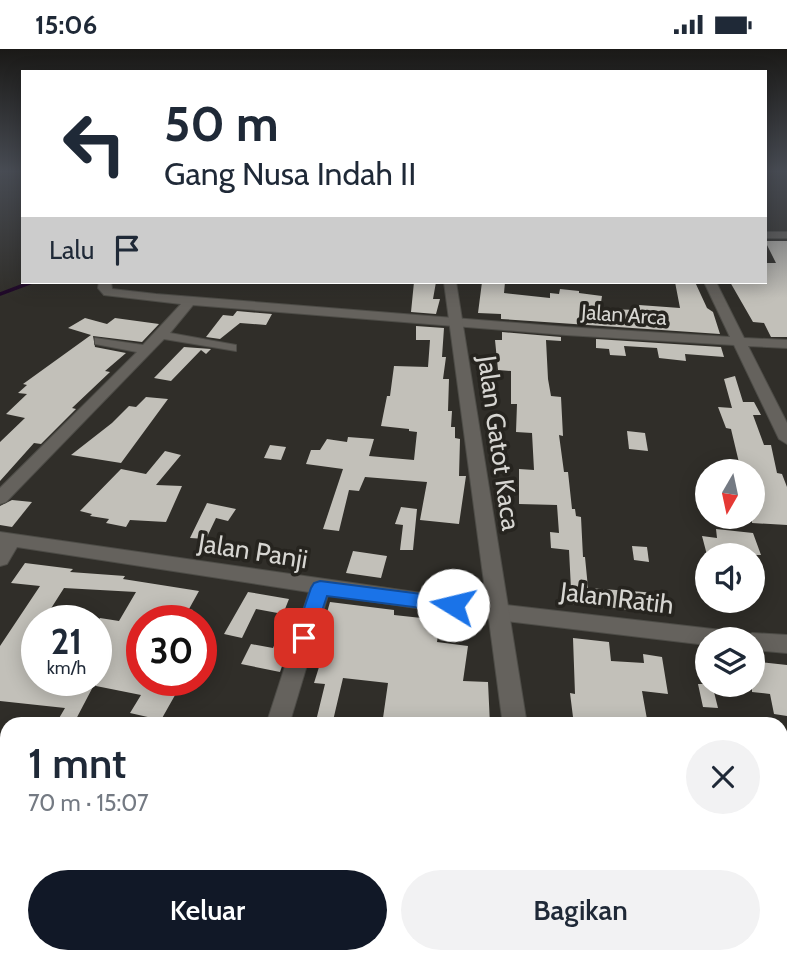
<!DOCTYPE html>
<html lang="id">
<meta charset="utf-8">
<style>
:root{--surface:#fff;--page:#f2f2f3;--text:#1f2937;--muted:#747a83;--accent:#111827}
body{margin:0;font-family:Cabin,sans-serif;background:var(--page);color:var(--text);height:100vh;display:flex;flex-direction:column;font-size:26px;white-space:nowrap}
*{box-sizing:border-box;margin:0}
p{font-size:23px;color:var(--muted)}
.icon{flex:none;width:38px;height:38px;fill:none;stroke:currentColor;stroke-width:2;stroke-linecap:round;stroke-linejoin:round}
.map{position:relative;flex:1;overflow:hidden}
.side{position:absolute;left:0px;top:668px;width:788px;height:247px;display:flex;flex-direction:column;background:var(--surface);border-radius:21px 21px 0 0;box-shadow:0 4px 18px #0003}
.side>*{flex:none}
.guide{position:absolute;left:21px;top:21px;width:746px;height:214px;border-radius:0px;box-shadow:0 4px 18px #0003;background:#fff;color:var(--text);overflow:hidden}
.needle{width:46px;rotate:189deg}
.controls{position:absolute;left:695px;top:410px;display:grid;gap:14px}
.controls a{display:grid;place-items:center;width:70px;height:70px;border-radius:50%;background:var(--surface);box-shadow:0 4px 18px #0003;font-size:35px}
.speed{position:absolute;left:21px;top:556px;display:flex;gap:14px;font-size:35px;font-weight:700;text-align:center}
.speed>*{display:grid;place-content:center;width:91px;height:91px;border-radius:50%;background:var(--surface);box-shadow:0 4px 18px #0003;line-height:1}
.speed small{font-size:18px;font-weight:400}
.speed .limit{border:10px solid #d22;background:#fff;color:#111}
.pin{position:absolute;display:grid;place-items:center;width:60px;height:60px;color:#fff;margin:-30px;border-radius:14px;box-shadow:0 4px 10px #0006}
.me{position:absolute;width:77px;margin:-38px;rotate:279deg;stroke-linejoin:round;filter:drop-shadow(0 0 5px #0008)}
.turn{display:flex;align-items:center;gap:24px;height:147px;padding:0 28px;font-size:32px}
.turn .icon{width:91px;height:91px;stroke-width:2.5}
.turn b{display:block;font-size:49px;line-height:60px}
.then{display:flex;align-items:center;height:66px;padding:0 28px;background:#0003;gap:14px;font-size:26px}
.round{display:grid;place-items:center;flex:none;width:74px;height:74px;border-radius:37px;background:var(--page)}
.overview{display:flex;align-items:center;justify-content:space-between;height:119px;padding:0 28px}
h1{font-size:42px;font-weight:600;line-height:52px}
.cta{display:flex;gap:14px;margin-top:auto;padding:14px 28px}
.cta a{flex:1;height:80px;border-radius:42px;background:var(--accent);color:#fff;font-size:28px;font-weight:600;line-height:80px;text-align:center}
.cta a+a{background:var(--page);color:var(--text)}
.status{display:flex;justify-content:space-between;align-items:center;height:49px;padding:0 35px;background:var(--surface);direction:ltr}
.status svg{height:19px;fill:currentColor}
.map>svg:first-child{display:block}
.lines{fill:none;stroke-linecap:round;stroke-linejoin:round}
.stream{stroke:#1e0627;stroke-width:3.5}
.building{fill:#c2c0b9;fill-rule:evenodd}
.minor-casing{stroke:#4d4c47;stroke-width:2}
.tertiary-casing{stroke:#4d4c47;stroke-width:2}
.secondary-casing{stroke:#4d4c47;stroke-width:2}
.minor{fill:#65625d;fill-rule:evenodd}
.tertiary{fill:#65625d;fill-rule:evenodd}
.secondary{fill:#65625d;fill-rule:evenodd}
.route{fill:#1a73e8;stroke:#114b97;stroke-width:2}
.labels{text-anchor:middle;stroke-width:7;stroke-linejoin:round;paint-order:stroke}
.far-street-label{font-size:21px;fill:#d7d6d2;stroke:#26241f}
.street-label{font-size:26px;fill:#d7d6d2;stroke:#26241f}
</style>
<div class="status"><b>15:06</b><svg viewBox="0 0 49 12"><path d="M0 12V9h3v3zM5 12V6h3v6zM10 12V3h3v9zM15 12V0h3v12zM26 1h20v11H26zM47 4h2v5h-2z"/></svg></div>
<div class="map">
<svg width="787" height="915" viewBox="0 0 787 915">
<rect width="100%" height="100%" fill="#302e29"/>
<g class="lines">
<polyline class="stream" points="0,245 32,233"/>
</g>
<g class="building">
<polygon points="765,192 787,192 787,288 771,288 764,274 753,273 730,233 765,233 765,214 776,214"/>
<polygon points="414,233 436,233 433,250 440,250 436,265 411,263"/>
<polygon points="482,233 505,233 504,244 550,249 550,244 559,245 560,240 579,242 579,244 602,247 600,260 640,261 639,256 680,259 675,233 695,233 707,259 713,263 720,285 501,270 501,265 478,264"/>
<polygon points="237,262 272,265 266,276 240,274 220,290 206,288 223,266 233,267"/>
<polygon points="85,269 107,275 115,269 159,275 142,293 93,287 95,298 126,304 105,322 110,323 72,359 76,360 41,395 34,394 0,432 0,393 25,369 6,365 27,345 18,344 27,336 23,335 91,286 68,279"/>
<polygon points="416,277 444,279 442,308 446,308 443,330 449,330 448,362 452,362 451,378 455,378 455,389 460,390 459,427 466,427 459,475 420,471 427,433 365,428 359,442 349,441 339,482 323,480 343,420 306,415 311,401 320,401 327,390 347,393 348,388 374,390 369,407 414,411 417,383 409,382 409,380 381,377 387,347 390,347 394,317 428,318 430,291 416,291"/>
<polygon points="502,283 561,288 561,292 546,291 548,330 551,347 561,348 563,387 559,386 564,423 568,423 572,460 575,460 576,467 581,468 583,508 585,508 588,539 658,544 660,566 589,555 589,557 569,555 568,540 571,540 569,501 551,499 550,483 559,484 557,456 519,455 519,420 534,421 532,384 516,383 517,355 511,355 511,322 498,321 495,291 502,291"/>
<polygon points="596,290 721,298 724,308 685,305 686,312 659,309 657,299 624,297 626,307 610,306 609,300 596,299"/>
<polygon points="184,298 211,300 206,305 201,301 171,332 154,329"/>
<polygon points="735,327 743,353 754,353 761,366 753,366 764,396 771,396 777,424 782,425 787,438 787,476 752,474 752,422 741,422 731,380 726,379 718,358 732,359 724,330"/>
<polygon points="146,348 168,350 121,414 71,406 112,374 129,357 136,358"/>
<polygon points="627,382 645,384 648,402 629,400"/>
<polygon points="270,396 286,398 281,411 264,409"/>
<polygon points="165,402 181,406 156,436 182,437 166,473 130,471 126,478 106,474 109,470 90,467 92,465 80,462 121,420 146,425"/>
<polygon points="12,451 32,453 12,478 0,476 0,457"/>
<polygon points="207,454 236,460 228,472 216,469 206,490 190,489"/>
<polygon points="401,458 417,460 413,501 400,501 403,476 395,475"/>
<polygon points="716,480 753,484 761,506 707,506 702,487 717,489"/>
<polygon points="632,497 647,498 649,513 634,511"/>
<polygon points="353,502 387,507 381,529 346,524"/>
<path d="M 25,514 L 73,520 L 70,523 L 125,527 L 123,530 L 199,542 L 189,560 L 193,561 L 187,572 L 142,572 L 142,632 L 183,632 L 161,671 L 130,664 L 141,646 L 96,637 L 96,632 L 74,674 L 58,671 L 65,659 L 0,652 L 0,597 L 40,537 L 11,534 ZM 64,539 L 136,543 L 119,572 L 100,569 L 96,575 L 96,632 L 37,632 L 37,572 L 43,572 Z"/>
<polygon points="248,543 289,550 283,565 256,560 242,589 224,585"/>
<polygon points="330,553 394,561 394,566 440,571 437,593 468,597 463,632 488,633 490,676 421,676 421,673 383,669 388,634 343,629 332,676 315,676 325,635 314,634 319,618 312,617"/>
<polygon points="280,583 293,585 280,623 241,615 251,595 273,599"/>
<polygon points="573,589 609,593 611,612 644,614 643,605 662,608 668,645 642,642 648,676 605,674 604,670 573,668 570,644 575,645"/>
<polygon points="752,612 787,616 787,667 774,665 770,645 752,643"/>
<polygon points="698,635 712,635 718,659 703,658"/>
</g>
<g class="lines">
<g class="minor-casing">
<g id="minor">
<rect x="765" y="183" width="22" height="6"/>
<polygon points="99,233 111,233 112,240 156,245 566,278 730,288 704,233 716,233 744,289 787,291 787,299 748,297 787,374 787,395 779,390 734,296 566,286 193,256 170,284 236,296 236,302 164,290 6,453 0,455 0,439 137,303 95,295 95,289 143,296 181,255 104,246 98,239"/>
<polygon points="0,483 498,555 505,557 508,563 505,569 498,571 328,546 289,676 266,676 309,543 17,498 7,515 0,517"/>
<polygon points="202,908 232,908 230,915 200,915"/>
</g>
</g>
<g class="tertiary-casing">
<g id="tertiary">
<polygon points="498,555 730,582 737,584 740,590 707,590 707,596 498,571 491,569 488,563 491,557"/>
<polygon points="752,584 787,586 787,604 752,601 752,590 743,590"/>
</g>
</g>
<g class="secondary-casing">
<g id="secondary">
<polygon points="444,233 456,233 527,676 503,676"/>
<polygon points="534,908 564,908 565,915 535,915"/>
</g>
</g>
<use href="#minor" class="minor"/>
<use href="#tertiary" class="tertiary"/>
<use href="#secondary" class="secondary"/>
</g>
<linearGradient id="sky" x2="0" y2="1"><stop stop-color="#1a1917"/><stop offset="0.49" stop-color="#484c54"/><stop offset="1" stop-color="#484c54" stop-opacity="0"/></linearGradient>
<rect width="787" height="249" fill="url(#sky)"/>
<polygon class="route" points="320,532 453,549 460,551 463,556 460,561 453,563 327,547 313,589 311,594 304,596 297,594 294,589 311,539 314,534"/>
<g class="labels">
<g class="far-street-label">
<text transform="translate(624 266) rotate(4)" y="7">Jalan Arca</text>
</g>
<g class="street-label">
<text transform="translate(499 394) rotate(82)" y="9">Jalan Gatot Kaca</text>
<text transform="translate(253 502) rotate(9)" y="9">Jalan Panji</text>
<text transform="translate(617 549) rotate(7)" y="9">Jalan Ratih</text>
</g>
</g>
</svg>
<div class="controls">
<a><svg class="needle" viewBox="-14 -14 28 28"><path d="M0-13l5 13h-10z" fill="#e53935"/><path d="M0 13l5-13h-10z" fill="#747a83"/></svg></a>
<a><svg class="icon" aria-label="sound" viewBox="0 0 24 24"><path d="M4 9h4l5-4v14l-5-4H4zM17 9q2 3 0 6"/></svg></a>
<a><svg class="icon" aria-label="layers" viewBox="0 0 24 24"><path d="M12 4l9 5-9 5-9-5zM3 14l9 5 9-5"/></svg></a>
</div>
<div class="speed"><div>21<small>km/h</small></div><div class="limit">30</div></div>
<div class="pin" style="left:304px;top:589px;background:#d93025"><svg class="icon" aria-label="arrive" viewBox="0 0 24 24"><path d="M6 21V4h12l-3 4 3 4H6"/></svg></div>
<svg class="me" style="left:453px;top:556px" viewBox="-20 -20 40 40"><circle r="19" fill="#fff"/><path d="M0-13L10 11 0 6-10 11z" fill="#1a73e8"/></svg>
<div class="guide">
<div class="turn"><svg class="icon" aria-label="left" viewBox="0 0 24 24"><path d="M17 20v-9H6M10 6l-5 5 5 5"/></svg><div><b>50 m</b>Gang Nusa Indah II</div></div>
<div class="then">Lalu<svg class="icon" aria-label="arrive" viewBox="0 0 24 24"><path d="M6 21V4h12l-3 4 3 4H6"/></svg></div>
</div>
<section class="side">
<div class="overview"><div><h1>1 mnt</h1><p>70 m · 15:07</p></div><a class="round"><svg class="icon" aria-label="close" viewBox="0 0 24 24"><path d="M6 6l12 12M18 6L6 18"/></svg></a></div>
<div class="cta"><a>Keluar</a><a>Bagikan</a></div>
</section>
</div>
